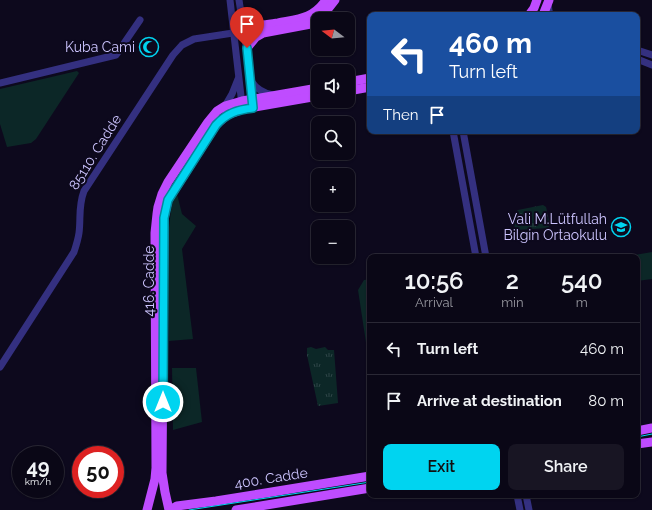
<!DOCTYPE html>
<meta charset="utf-8">
<style>
:root{--surface:#0a0716;--page:#181523;--text:#f1f3f6;--muted:#9999a1;--line:#2a2835;--accent:#00d4f0}
body{margin:0;font-family:Raleway,sans-serif;background:var(--page);color:var(--text);height:100vh;display:flex;flex-direction:column;font-size:15px;white-space:nowrap}
*{box-sizing:border-box;margin:0}
p{font-size:13px;color:var(--muted)}
.icon{flex:none;width:22px;height:22px;fill:none;stroke:currentColor;stroke-width:2;stroke-linecap:round;stroke-linejoin:round}
.map{position:relative;flex:1;overflow:hidden}
.drawer{position:absolute;left:367px;top:254px;width:273px;height:244px;display:flex;flex-direction:column;background:var(--surface);border-radius:8px;box-shadow:0 1px 3px #0004,0 0 0 1px var(--line)}
.drawer>*{flex:none}
.hud{position:absolute;left:367px;top:12px;width:273px;height:122px;border-radius:8px;box-shadow:0 1px 3px #0004,0 0 0 1px var(--line);background:#1a4fa0;color:#fff;overflow:hidden}
.needle{width:26px;rotate:286deg}
.fabs{position:absolute;left:311px;top:12px;display:grid;gap:8px}
.fabs a{display:grid;place-items:center;width:44px;height:44px;border-radius:8px;background:var(--surface);box-shadow:0 1px 3px #0004,0 0 0 1px var(--line);font-size:20px}
.speed{position:absolute;left:12px;top:446px;display:flex;gap:8px;font-size:20px;font-weight:700;text-align:center}
.speed>*{display:grid;place-content:center;width:52px;height:52px;border-radius:50%;background:var(--surface);box-shadow:0 1px 3px #0004,0 0 0 1px var(--line);line-height:1}
.speed small{font-size:10px;font-weight:400}
.speed .limit{border:6px solid #d22;background:#fff;color:#111}
.pin{position:absolute;display:grid;place-items:center;width:34px;height:34px;color:#fff;margin:-41px -17px;border-radius:50% 50% 50% 0;rotate:-45deg;box-shadow:0 0 4px #0007}
.pin .icon{rotate:45deg}
.me{position:absolute;width:44px;margin:-22px;rotate:0deg;stroke-linejoin:round;filter:drop-shadow(0 0 3px #0008)}
.turn{display:flex;align-items:center;gap:14px;height:84px;padding:0 16px;font-size:18px}
.turn .icon{width:52px;height:52px;stroke-width:2.5}
.turn b{display:block;font-size:28px;line-height:34px}
.then{display:flex;align-items:center;height:38px;padding:0 16px;background:#0003;gap:8px;font-size:15px}
.eta{display:flex;justify-content:space-evenly;align-items:center;height:68px;text-align:center}
.eta b{font-size:24px;font-weight:600;line-height:28px}
.action{display:flex;gap:8px;margin-top:auto;padding:8px 16px}
.action a{flex:1;height:46px;border-radius:8px;background:var(--accent);color:#111;font-size:16px;font-weight:600;line-height:46px;text-align:center}
.action a+a{background:var(--page);color:var(--text)}
ul{padding:0;list-style:none}
li{display:flex;align-items:center;gap:12px;height:52px;padding:0 16px;border-top:1px solid var(--line)}
li div{flex:1}
li b{display:block;font-size:15px}
li em{font-style:normal}
.map>svg:first-child{display:block}
.grass{fill:url(#grass-tufts)}
.park{fill:#0c2727}
.lines{fill:none;stroke-linecap:round;stroke-linejoin:round}
.minor{stroke:#343080;stroke-width:7}
.major{stroke:#bf4cff;stroke-width:9}
.tram{stroke:#00d4f0;stroke-width:1}
.route-casing{stroke:#008a9c;stroke-width:10}
.route{stroke:#00d4f0;stroke-width:7}
.labels{text-anchor:middle;stroke-width:4;stroke-linejoin:round;paint-order:stroke}
.poi-label{font-size:14px;fill:#cdc5ff;stroke:#0d091d;text-anchor:end}
.street-label{font-size:14px;fill:#cdc5ff;stroke:#0d091d}
</style>
<div class="map">
<svg width="652" height="510" viewBox="0 0 652 510">
<defs>
<pattern id="grass-tufts" width="24" height="20" patternUnits="userSpaceOnUse"><rect width="24" height="20" fill="#0c2727"/><path d="M3 7l-1-3M5 7V3M7 7l1-3M15 17l-1-3M17 17v-4M19 17l1-3" fill="none" stroke="#2e4547"/></pattern>
</defs>
<rect width="100%" height="100%" fill="#0d091d"/>
<g class="grass">
<polygon points="543,205 546,207 550,224 548,228 515,230 513,215 518,210"/>
<polygon points="311,347 316,349 325,347 328,350 334,350 338,403 318,406 307,355 307,348"/>
</g>
<g class="park">
<polygon points="77,71 79,73 36,139 31,143 7,147 0,124 0,89"/>
<polygon points="177,194 182,214 196,226 182,249 193,339 169,341 167,244 172,202"/>
<polygon points="652,252 652,279 637,281 637,257 623,257"/>
<polygon points="370,279 370,369 358,290 364,280"/>
<polygon points="172,368 196,368 202,422 173,430"/>
</g>
<g class="lines">
<g class="minor">
<polyline points="230,0 242,105"/>
<polyline points="239,0 248,59 252,103"/>
<polyline points="548,3 549,11 551,15"/>
<polyline points="637,50 652,55"/>
<polyline points="637,59 652,65"/>
<path d="M 250,79 C 255,88 263,93 273,95"/>
<polyline points="0,83 116,55 140,20"/>
<polyline points="225,106 232,94 238,79"/>
<polyline points="453,131 476,257"/>
<polyline points="463,131 486,257"/>
<path d="M 0,367 L 74,252 C 76,246 78,240 79,233 C 81,218 78,207 84,191 L 173,55 L 182,45 L 194,39 L 233,33"/>
<polyline points="517,495 520,510"/>
<polyline points="526,495 529,510"/>
</g>
<g class="major">
<polyline points="529,15 534,8 537,0"/>
<polyline points="543,15 549,0"/>
<path d="M 243,18 C 247,21 251,24 256,25 C 263,26 271,24 278,23 C 298,19 313,19 326,0"/>
<polyline points="320,19 335,0"/>
<polyline points="247,48 256,37 263,33 316,23 318,21"/>
<polyline points="348,82 370,78"/>
<polyline points="348,91 370,87"/>
<polyline points="637,431 652,428"/>
<polyline points="637,444 652,442"/>
<polyline points="147,510 155,479 156,468 155,233 157,214 158,207 162,194 168,182 208,122 217,111 225,106 242,101 318,88"/>
<polyline points="169,510 165,492 162,473 164,218 168,200 216,125 227,115 243,109 318,96"/>
<polyline points="170,510 177,506 216,501 370,476"/>
<polyline points="236,510 370,488"/>
</g>
<g class="tram">
<polyline points="637,437 652,434"/>
<polyline points="189,510 370,482"/>
</g>
</g>
<g class="lines">
<g class="route-casing">
<path id="route" d="M 163,402 L 164,218 L 168,200 L 216,125 C 227,113 237,110 253,108 L 247,48"/>
</g>
<use href="#route" class="route"/>
</g>
<defs>
<g id="mosque-ring" transform="scale(1)"><circle r="9.5" fill="#0d091d" stroke="#00d4f0" stroke-width="1.5"/><path d="M3.5-4.9A6 6 0 1 0 3.5 4.9A5 5 0 1 1 3.5-4.9Z" fill="#00d4f0"/></g>
<g id="school-ring" transform="scale(1)"><circle r="9.5" fill="#0d091d" stroke="#00d4f0" stroke-width="1.5"/><path d="M0-5L7-2L0 1L-7-2ZM-4 1L0 2.5L4 1V4Q0 6-4 4Z" fill="#00d4f0"/></g>
</defs>
<g fill-rule="evenodd">
<use href="#mosque-ring" x="149" y="47"/>
<use href="#school-ring" x="621" y="227"/>
</g>
<g class="labels">
<g class="poi-label">
<text x="135" y="52">Kuba Cami</text>
<text x="607" y="224">Vali M.Lütfullah<tspan x="607" dy="16">Bilgin Ortaokulu</tspan></text>
</g>
<g class="street-label">
<text transform="translate(95 152) rotate(-58)" y="5">85110. Cadde</text>
<text transform="translate(149 281) rotate(-90)" y="5">416. Cadde</text>
<text transform="translate(271 478) rotate(-9)" y="5">400. Cadde</text>
</g>
</g>
</svg>
<div class="fabs">
<a><svg class="needle" viewBox="-14 -14 28 28"><path d="M0-13l5 13h-10z" fill="#e53935"/><path d="M0 13l5-13h-10z" fill="#9999a1"/></svg></a>
<a><svg class="icon" aria-label="sound" viewBox="0 0 24 24"><path d="M4 9h4l5-4v14l-5-4H4zM17 9q2 3 0 6"/></svg></a>
<a><svg class="icon" aria-label="search" viewBox="0 0 24 24"><circle cx="10" cy="10" r="6"/><path d="M15 15l6 6"/></svg></a>
<a>+</a>
<a>−</a>
</div>
<div class="speed"><div>49<small>km/h</small></div><div class="limit">50</div></div>
<div class="pin" style="left:247px;top:48px;background:#d93025"><svg class="icon" aria-label="arrive" viewBox="0 0 24 24"><path d="M6 21V4h12l-3 4 3 4H6"/></svg></div>
<svg class="me" style="left:163px;top:402px" viewBox="-20 -20 40 40"><circle r="17" fill="#00d4f0" stroke="#fff" stroke-width="3"/><path d="M0-11L8 9 0 5-8 9z" fill="#fff"/></svg>
<div class="hud">
<div class="turn"><svg class="icon" aria-label="left" viewBox="0 0 24 24"><path d="M17 20v-9H6M10 6l-5 5 5 5"/></svg><div><b>460 m</b>Turn left</div></div>
<div class="then">Then<svg class="icon" aria-label="arrive" viewBox="0 0 24 24"><path d="M6 21V4h12l-3 4 3 4H6"/></svg></div>
</div>
<section class="drawer">
<div class="eta">
<div><b>10:56</b><p>Arrival</p></div>
<div><b>2</b><p>min</p></div>
<div><b>540</b><p>m</p></div>
</div>
<ul>
<li><svg class="icon" aria-label="left" viewBox="0 0 24 24"><path d="M17 20v-9H6M10 6l-5 5 5 5"/></svg><div><b>Turn left</b></div><em>460 m</em></li>
<li><svg class="icon" aria-label="arrive" viewBox="0 0 24 24"><path d="M6 21V4h12l-3 4 3 4H6"/></svg><div><b>Arrive at destination</b></div><em>80 m</em></li>
</ul>
<div class="action"><a>Exit</a><a>Share</a></div>
</section>
</div>
